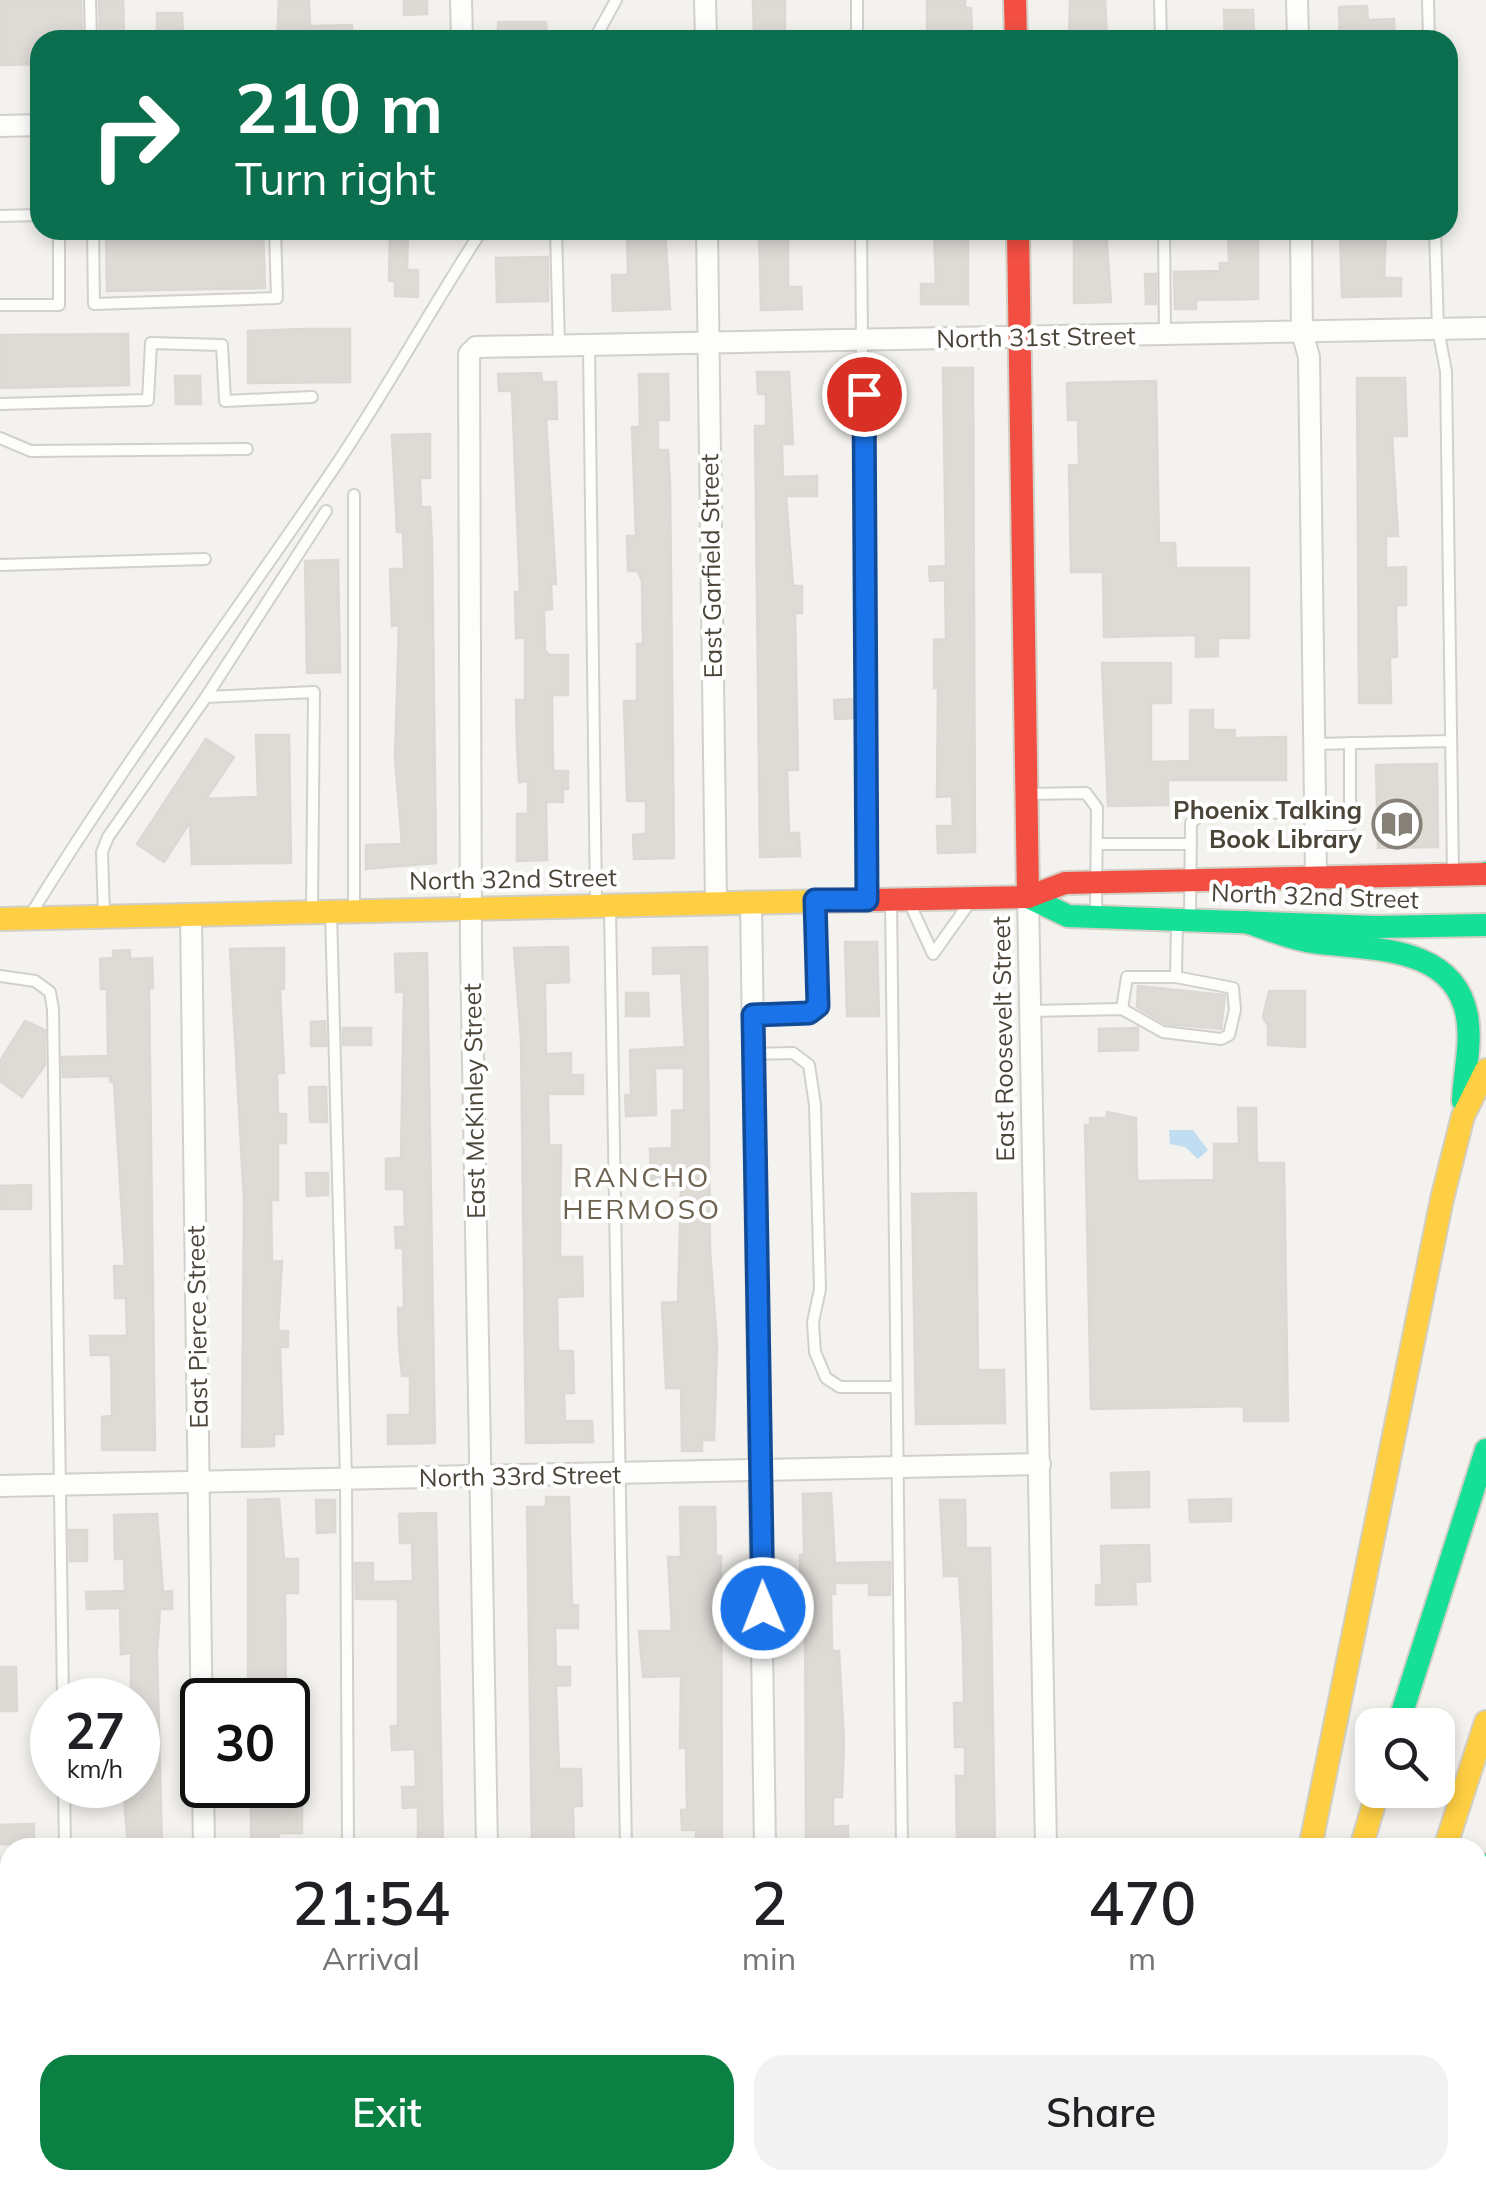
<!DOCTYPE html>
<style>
:root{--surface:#fff;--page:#f2f2f2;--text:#202124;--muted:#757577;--accent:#0b8043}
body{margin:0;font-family:Mulish,sans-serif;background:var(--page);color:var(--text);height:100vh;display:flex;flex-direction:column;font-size:38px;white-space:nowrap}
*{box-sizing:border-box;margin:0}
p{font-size:32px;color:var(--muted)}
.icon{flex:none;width:55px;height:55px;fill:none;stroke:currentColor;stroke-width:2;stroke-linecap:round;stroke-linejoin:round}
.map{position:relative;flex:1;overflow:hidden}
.details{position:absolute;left:0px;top:1838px;width:1488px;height:352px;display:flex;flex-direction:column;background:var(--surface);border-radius:30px 30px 0 0;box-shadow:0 5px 15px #0003}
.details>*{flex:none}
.banner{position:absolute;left:30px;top:30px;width:1428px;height:210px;border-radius:30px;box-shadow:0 5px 15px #0003;background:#0b6e4f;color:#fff;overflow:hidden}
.fabs{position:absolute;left:1355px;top:1708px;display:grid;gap:20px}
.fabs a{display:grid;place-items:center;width:100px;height:100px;border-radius:20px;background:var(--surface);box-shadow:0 5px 15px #0003;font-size:50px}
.speed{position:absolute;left:30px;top:1678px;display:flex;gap:20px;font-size:50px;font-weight:700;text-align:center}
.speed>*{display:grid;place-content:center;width:130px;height:130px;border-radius:50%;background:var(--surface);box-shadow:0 5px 15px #0003;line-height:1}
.speed small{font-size:25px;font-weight:400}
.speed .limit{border:5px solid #111;border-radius:15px;background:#fff;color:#111}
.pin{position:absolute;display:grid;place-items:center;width:85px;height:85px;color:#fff;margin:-42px;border:5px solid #fff;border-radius:50%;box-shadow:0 2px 10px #0007}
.me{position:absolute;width:110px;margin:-55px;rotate:359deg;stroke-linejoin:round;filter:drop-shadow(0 0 8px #0008)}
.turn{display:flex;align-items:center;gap:35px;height:210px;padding:0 40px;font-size:45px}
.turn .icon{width:130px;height:130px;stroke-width:2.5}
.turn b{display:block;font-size:70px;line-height:85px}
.eta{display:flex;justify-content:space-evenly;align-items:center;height:170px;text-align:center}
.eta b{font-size:60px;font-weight:600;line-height:70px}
.cta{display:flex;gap:20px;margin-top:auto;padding:20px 40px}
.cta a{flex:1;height:115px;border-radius:30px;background:var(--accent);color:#fff;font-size:40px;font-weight:600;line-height:115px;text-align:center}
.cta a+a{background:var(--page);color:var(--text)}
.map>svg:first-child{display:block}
.water{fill:#c0ddf1}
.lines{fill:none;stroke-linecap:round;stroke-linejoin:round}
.stream{stroke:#c0ddf1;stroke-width:5}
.canal{stroke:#c0ddf1;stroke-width:20}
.building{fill:#dedbd6;stroke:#dcd9d4;stroke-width:2.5}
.lane-casing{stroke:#d2d0cb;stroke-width:14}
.street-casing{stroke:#d2d0cb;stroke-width:24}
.fast-casing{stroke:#d3cfc5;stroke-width:26}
.slow-casing{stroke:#d3cfc5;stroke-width:26}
.jam-casing{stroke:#d3cfc5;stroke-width:26}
.lane{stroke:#fdfdfc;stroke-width:10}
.street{stroke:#fdfdfc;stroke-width:20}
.fast{stroke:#16e098;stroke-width:22}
.slow{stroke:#ffcf43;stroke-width:22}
.jam{stroke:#f24e42;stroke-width:22}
.route-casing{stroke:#114b97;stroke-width:25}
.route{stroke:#1a73e8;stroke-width:18}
.labels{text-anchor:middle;stroke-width:8;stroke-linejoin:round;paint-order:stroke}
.street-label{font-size:25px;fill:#4b4439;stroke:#fff}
.poi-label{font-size:25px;font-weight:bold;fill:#4b4439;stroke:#fff;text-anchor:end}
.neighbourhood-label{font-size:28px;letter-spacing:2.5px;fill:#6e6250;stroke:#fff}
</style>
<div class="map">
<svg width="1486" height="2189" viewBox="0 0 1486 2189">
<rect width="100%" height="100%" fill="#f4f2ee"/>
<polygon class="water" points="1169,1130 1193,1130 1208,1150 1198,1159 1185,1147 1170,1144"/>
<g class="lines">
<polyline class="stream" points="1485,2189 1486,2187"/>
<g class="canal">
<polyline points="1478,2031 1486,2031"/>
<polyline points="1125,2189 1126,2180"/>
</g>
</g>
<g class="building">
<polygon points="0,0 81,0 82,36 40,40 40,64 0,65"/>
<polygon points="99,0 123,0 124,36 100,36"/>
<polygon points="279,0 309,0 310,26 352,25 352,40 277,40"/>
<polygon points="404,0 427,0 427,14 404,15"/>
<polygon points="753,0 785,0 785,40 754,40"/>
<polygon points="927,0 965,0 965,8 971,8 972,40 927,40"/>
<polygon points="1070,0 1105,0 1107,40 1069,40"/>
<polygon points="1367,6 1368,20 1394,19 1395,40 1340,40 1339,7"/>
<polygon points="1224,10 1253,10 1254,40 1225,40"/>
<polygon points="157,13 182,13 183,35 157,35"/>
<polygon points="498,22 546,22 547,40 498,40"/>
<polygon points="106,230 263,230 265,288 107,291"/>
<polygon points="390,230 408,230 407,270 418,270 418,297 395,296 395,281 389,281"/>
<polygon points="627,230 665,230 670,309 613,311 612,275 628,275"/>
<polygon points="759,230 788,230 788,287 801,287 802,309 761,310"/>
<polygon points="934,230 968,230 968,304 921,304 921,284 936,284"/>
<polygon points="1074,230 1106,230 1111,302 1074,303"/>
<polygon points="1228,230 1258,230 1258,299 1196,300 1196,309 1175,309 1174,272 1220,271 1220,263 1229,263"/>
<polygon points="1340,230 1386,230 1384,278 1401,278 1401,296 1342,297"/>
<polygon points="548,257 548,301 497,302 496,258"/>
<polygon points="1145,274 1156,274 1156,304 1146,304"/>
<polygon points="304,329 350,329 350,382 248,383 248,331"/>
<polygon points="128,334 129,385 0,388 0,335"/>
<polygon points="943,368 973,368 975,852 938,853 937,826 953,826 952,796 937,797 938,688 934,688 934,640 946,639 945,580 930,581 929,567 946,566"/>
<polygon points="757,372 789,372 793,444 782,444 783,477 817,476 817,496 786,496 793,586 802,586 802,613 795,613 798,770 787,770 789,833 799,833 800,856 760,857 755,426 766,426 766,394 758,394"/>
<polygon points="541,373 542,382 556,382 557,419 546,419 556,584 551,584 552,609 544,610 545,650 549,655 568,655 568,695 552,695 553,771 568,771 568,789 563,789 563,802 546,802 547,860 517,861 517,814 528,814 528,781 519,782 517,746 516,700 525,700 525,638 516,638 515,592 520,592 512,391 499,391 498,374"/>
<polygon points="639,374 668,374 669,420 658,420 658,450 668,450 670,483 674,858 634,859 633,835 646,834 646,801 627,801 624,701 637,701 637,644 643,644 642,582 638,571 628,571 627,536 636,536 632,427 640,427"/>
<polygon points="175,376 200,376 201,404 176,404"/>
<polygon points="1357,378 1405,378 1407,436 1392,436 1398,536 1386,536 1386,568 1406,567 1406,605 1396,605 1397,657 1390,657 1391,703 1359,703"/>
<polygon points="1156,381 1159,543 1175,543 1176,568 1249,568 1249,638 1218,638 1218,656 1196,657 1196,635 1104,637 1103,572 1071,572 1069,465 1079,465 1078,420 1068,420 1067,383"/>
<polygon points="430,434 430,478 420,478 421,507 430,507 432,542 436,863 366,869 366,845 402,844 395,758 399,625 392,626 390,569 404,569 403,532 397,532 392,435"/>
<polygon points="338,560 340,672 307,673 305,561"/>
<polygon points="1102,663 1171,663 1171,703 1151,703 1151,762 1190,761 1190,710 1213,710 1213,730 1235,730 1234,738 1286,737 1286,780 1168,780 1168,805 1108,806"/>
<polygon points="856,699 856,718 835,719 834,700"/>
<polygon points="256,735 289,735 291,863 192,864 190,822 164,862 137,844 206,739 234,757 206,799 258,797"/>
<polygon points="1437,764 1438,847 1378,848 1376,765"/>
<polygon points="845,942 877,942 879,1016 847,1016"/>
<polygon points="568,947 569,982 545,983 546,1054 571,1053 571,1075 583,1075 583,1094 548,1094 549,1146 561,1145 560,1257 582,1257 583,1296 557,1297 558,1351 573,1351 574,1393 564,1393 565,1421 592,1421 593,1442 526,1443 521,1039 514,948"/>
<polygon points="707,947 710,1249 717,1344 714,1440 702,1440 702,1451 682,1451 681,1388 666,1388 662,1303 678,1302 681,1185 651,1185 650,1149 672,1148 672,1111 684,1110 684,1068 655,1068 656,1115 626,1116 625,1095 631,1095 630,1050 685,1047 681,973 653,974 653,948"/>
<polygon points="284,948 284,989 280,989 284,1073 277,1073 278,1114 286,1114 286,1143 278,1143 278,1200 271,1200 272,1262 282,1261 278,1331 288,1331 288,1347 280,1347 283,1434 274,1434 274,1446 242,1447 244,1201 230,949"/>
<polygon points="130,950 130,959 152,958 153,988 149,988 155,1450 102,1450 102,1417 112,1416 111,1355 91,1355 90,1336 127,1336 126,1298 115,1298 114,1266 125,1266 114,1082 110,1082 110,1076 63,1077 62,1057 108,1056 107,989 101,989 100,959 113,958 113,951"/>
<polygon points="427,953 435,1443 388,1444 388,1415 410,1415 410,1376 402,1376 399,1346 398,1308 404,1308 403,1248 396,1248 395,1227 405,1227 404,1189 386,1189 386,1159 401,1158 404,992 396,992 395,954"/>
<polygon points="1138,986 1225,995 1221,1029 1166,1024 1137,1007"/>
<polygon points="1269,991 1305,991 1305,1047 1268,1045 1268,1026 1263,1017"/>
<polygon points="626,993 648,993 649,1016 626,1016"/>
<polygon points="25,1021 45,1030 45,1065 22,1097 0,1081 0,1061"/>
<polygon points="325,1021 326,1046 311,1046 311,1022"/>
<rect x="343" y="1028" width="28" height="17"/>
<polygon points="1138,1028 1138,1050 1099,1051 1099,1029"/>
<polygon points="309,1087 326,1087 327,1122 310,1122"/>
<polygon points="1238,1108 1256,1108 1257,1163 1284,1163 1288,1421 1244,1421 1244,1406 1091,1409 1085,1125 1090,1125 1090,1118 1107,1118 1107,1112 1136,1118 1137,1181 1214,1180 1214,1144 1239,1144"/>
<polygon points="306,1173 328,1173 328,1195 307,1196"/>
<polygon points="31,1185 31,1209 0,1209 0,1186"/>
<polygon points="976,1193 978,1370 1004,1370 1005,1423 916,1424 912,1194"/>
<polygon points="1149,1472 1149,1507 1112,1508 1111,1473"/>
<polygon points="831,1493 835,1563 890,1562 890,1595 869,1595 869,1583 835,1583 835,1594 831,1594 832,1651 839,1651 844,1742 842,1797 833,1797 833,1827 848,1826 848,1846 806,1846 805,1595 800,1595 800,1555 804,1555 803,1494"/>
<polygon points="546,1497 569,1497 572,1605 578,1605 578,1628 555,1628 556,1667 570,1667 570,1685 556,1686 559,1769 581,1769 582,1806 573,1806 574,1848 532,1848 527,1507 546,1507"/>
<polygon points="279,1499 284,1559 298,1559 298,1593 285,1593 286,1700 248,1700 248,1500"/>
<polygon points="1231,1499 1231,1521 1190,1522 1189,1500"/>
<polygon points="316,1500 335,1500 335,1532 317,1533"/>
<polygon points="940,1500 965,1500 966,1548 990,1548 995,1848 957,1848 956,1776 965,1776 965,1747 955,1747 954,1703 964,1703 963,1643 959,1576 944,1576"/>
<polygon points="680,1507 715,1507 716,1556 721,1556 722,1848 696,1848 696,1830 682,1830 681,1810 687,1810 686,1748 680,1748 681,1676 643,1677 639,1631 672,1631 668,1557 681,1557"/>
<polygon points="436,1513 443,1848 418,1848 418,1807 403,1808 402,1787 416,1787 415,1749 392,1750 391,1726 398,1726 398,1604 397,1599 356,1599 355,1563 373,1563 373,1582 413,1581 412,1543 400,1543 399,1514"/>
<polygon points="157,1514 163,1592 172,1591 172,1609 160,1609 157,1653 162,1848 128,1848 123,1785 138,1785 138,1700 131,1700 131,1653 121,1654 120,1608 87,1609 86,1592 125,1591 124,1559 115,1559 114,1515"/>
<polygon points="69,1530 87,1530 87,1561 70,1561"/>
<polygon points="1149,1545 1150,1581 1135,1582 1136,1604 1096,1605 1096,1585 1102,1585 1101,1546"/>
<polygon points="0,1667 16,1667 17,1711 0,1711"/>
<polygon points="251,1785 302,1791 302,1833 279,1833 279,1848 251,1848"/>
<polygon points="34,1824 34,1844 0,1844 0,1825"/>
</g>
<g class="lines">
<g class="lane-casing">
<g id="lane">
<polyline points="90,0 91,40"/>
<polyline points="857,0 857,40"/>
<polyline points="1160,0 1161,40"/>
<polyline points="1428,0 1429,40"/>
<polyline points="594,40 616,0"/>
<polyline points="0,216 40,215"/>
<polyline points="93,230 94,304 277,298 275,230"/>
<polyline points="556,230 559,346"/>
<polyline points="861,230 867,898"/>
<polyline points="1164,230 1165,334"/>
<polyline points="1435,230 1438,329 1446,371 1453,873"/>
<polyline points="0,305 59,305 59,230"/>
<polyline points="589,347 596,904"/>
<polyline points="0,404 148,400 151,343 222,345 225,401 312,397"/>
<polyline points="0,438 31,451 247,449"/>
<polyline points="0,565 205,559"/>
<polyline points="206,697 326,511"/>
<polyline points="1314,744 1451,741"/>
<polyline points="1027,794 1086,793 1097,808 1096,914"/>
<polyline points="1315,825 1350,825 1350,743"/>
<polyline points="1099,844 1191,844"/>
<polyline points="891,900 902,1848"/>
<polyline points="908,900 933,954 970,902"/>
<polyline points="354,909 354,495"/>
<polyline points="610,909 626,1848"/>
<polyline points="331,912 346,1479 348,1848"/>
<path d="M 31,914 C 125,761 233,617 334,468 C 386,391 431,308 482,230"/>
<polyline points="104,916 102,852 108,837 206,697 314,692 312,911"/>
<polyline points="1190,919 1191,823 1201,814 1315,812"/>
<polyline points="0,976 35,981 50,992 53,1009 63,1700"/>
<polyline points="1122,1009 1127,977 1176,977"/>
<polyline points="1031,1011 1122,1009 1163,1032 1221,1039 1229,1035 1235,1010 1233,988 1176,977 1177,920"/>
<polyline points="753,1015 809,1013 818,1006 815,904"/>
<polyline points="754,1054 793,1053 809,1065 815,1105 820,1289 813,1322 815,1352 826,1378 840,1387 895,1387"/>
<polyline points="64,1785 65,1848"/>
<polyline points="70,2180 71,2189"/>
<polyline points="353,2180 354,2189"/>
<polyline points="630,2180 630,2189"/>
<polyline points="907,2180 907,2189"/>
</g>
</g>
<g class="street-casing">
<g id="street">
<polyline points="461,0 462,40"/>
<polyline points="705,0 706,40"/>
<polyline points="1297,0 1298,40"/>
<polyline points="0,126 40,125"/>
<polyline points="707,230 716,903"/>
<polyline points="1301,230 1302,332 1309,357 1316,877"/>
<polyline points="1028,897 1046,1848"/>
<polyline points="751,902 765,1848"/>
<polyline points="191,915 202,1738"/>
<polyline points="0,1486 1040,1464"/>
<polyline points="203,1785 204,1848"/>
<polyline points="487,1848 471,948 469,354 476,347 1486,328"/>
<polyline points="0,2055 10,2055"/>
<polyline points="209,2180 209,2189"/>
<polyline points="493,2180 493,2189"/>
<polyline points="769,2180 769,2189"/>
<polyline points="1037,2180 1037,2189"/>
</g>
</g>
<g class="fast-casing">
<g id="fast">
<polyline points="1484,874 1486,873"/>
<polyline points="1028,897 1068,916 1376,927 1486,925"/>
<path d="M 1246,922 C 1268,929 1290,939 1313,942 C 1369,950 1454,944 1467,1016 C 1472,1044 1464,1073 1463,1101"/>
<polyline points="1398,1725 1486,1450"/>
<polyline points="1478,1886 1486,1865"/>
<polyline points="1245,2189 1247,2180"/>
<polyline points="1277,2189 1279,2180"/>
<polyline points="1378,2189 1380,2180"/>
</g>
</g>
<g class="slow-casing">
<g id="slow">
<polyline points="0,919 873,900"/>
<polyline points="1310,1848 1442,1199 1463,1116 1486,1070"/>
<polyline points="1361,1848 1378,1790"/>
<polyline points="1445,1848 1486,1722"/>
</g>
</g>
<g class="jam-casing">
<g id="jam">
<polyline points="1015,0 1016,40"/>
<polyline points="1018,230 1028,897"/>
<polyline points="873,900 1028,897 1065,883 1486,874"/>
<polyline points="1349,2189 1352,2180"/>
</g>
</g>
<use href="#lane" class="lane"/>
<use href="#street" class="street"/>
<use href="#fast" class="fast"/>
<use href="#slow" class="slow"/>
<use href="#jam" class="jam"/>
</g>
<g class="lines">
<g class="route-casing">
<polyline id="route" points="763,1608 753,1015 809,1013 818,1006 815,900 867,900 864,394"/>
</g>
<use href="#route" class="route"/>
</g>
<defs>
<g id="library-ring" transform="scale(2.5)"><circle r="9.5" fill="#fff" stroke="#868178" stroke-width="1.5"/><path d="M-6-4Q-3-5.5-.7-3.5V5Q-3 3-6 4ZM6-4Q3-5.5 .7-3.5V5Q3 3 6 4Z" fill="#868178"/></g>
</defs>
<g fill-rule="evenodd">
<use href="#library-ring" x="1397" y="824"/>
</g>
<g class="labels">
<g class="street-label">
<text transform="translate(1036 337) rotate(-1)" y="9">North 31st Street</text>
<text transform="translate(711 566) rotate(-91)" y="9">East Garfield Street</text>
<text transform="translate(513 879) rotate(-1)" y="9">North 32nd Street</text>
<text transform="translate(1315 896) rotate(2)" y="9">North 32nd Street</text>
<text transform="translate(1003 1039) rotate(-91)" y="9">East Roosevelt Street</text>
<text transform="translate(474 1101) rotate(-91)" y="9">East McKinley Street</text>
<text transform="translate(197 1327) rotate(-91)" y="9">East Pierce Street</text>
<text transform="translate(520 1476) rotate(-1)" y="9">North 33rd Street</text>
</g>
<g class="poi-label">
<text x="1362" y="819">Phoenix Talking<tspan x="1362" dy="29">Book Library</tspan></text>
</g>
<g class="neighbourhood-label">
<text x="642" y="1187">RANCHO<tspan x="642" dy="32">HERMOSO</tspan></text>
</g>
</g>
</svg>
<div class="fabs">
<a><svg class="icon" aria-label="search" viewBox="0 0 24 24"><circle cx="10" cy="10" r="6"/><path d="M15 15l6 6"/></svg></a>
</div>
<div class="speed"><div>27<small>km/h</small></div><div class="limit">30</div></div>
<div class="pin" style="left:864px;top:394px;background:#d93025"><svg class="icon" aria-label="arrive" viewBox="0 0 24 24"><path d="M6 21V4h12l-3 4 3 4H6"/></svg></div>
<svg class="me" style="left:763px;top:1608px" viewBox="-20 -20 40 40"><circle r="17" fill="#1a73e8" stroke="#fff" stroke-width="3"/><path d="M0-11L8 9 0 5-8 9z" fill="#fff"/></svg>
<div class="banner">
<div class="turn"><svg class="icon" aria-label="right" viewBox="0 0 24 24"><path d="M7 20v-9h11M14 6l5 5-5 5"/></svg><div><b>210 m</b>Turn right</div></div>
</div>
<section class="details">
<div class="eta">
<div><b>21:54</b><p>Arrival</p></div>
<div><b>2</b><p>min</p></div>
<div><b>470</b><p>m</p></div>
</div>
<div class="cta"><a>Exit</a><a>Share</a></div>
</section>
</div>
